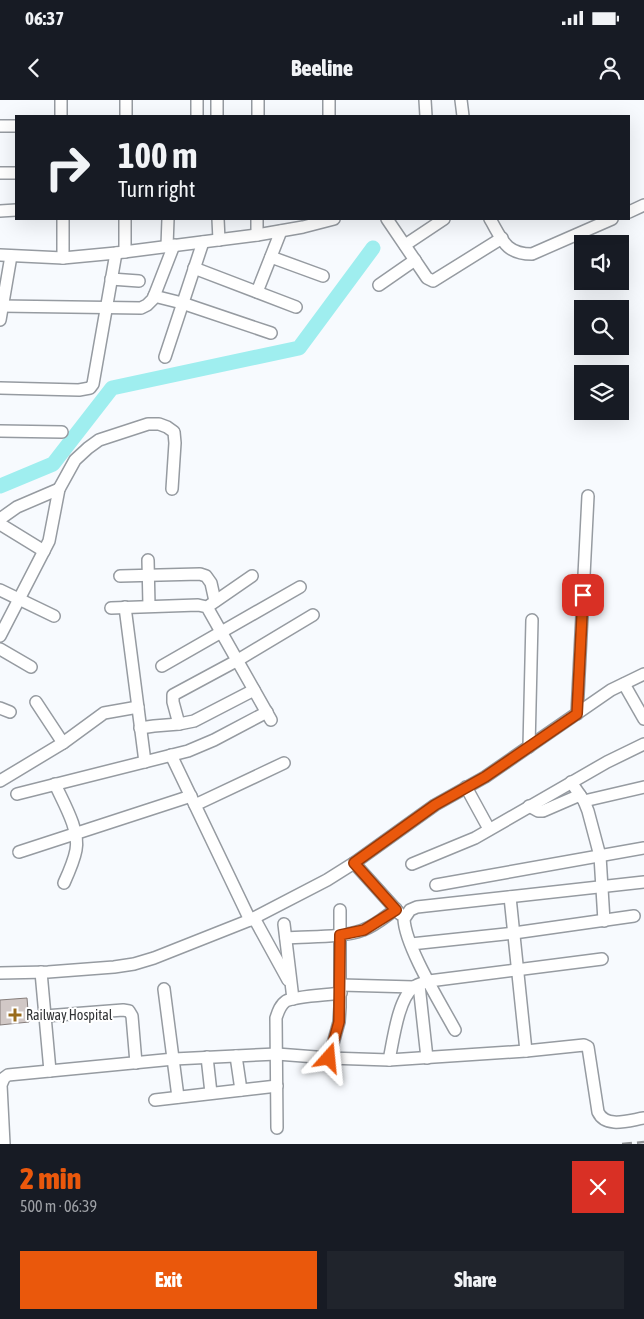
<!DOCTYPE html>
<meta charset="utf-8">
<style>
:root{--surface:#171b24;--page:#20242c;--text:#f1f3f6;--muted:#9ea1a6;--accent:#ea580c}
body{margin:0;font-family:"Asap Condensed",sans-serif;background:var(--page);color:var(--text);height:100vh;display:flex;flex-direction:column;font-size:19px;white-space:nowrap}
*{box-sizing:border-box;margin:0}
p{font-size:16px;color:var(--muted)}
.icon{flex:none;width:28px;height:28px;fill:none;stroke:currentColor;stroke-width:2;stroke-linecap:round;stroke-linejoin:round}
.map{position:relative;height:1044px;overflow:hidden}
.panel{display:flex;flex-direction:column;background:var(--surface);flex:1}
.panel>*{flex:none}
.banner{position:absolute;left:15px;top:15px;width:615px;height:105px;border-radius:0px;box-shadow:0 5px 20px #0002;background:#171b24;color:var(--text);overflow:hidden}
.tools{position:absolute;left:574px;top:135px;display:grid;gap:10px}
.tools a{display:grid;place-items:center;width:55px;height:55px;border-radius:0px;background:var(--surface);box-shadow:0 5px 20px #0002;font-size:25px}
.pin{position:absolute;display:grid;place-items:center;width:42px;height:42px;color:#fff;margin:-21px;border-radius:10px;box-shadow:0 2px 8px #0006}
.me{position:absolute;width:55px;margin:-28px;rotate:18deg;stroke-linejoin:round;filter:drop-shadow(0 0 4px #0008)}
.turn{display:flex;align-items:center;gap:18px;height:105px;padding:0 20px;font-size:22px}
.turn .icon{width:65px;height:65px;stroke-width:2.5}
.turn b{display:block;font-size:35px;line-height:42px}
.round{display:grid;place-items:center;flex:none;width:52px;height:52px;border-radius:0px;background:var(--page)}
.overview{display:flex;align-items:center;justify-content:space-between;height:85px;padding:0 20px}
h1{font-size:30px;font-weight:800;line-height:38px;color:var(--accent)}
.button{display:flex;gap:10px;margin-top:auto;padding:10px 20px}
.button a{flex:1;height:58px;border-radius:0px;background:var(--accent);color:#fff;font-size:20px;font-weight:800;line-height:58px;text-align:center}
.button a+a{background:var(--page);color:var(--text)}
.status{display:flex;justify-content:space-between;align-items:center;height:35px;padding:0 25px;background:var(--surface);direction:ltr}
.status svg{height:14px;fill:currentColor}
header{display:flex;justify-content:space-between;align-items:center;height:65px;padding:0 20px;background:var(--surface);font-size:22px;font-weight:800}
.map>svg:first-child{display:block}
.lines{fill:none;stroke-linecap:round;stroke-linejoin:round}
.river{stroke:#9feeef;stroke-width:15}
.building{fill:#d1c8c6;stroke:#857d7b}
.minor-casing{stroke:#969ba1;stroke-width:14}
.minor{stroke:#fff;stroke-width:11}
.rail{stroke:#929497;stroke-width:2.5;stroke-dasharray:10 5;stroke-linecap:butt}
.route-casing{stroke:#983908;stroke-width:12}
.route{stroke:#ea580c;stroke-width:9}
.poi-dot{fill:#996b1b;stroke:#fff;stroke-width:2}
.labels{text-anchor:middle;stroke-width:4;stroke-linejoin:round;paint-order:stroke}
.poi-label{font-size:14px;fill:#313335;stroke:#fff;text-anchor:start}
</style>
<div class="status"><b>06:37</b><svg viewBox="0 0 49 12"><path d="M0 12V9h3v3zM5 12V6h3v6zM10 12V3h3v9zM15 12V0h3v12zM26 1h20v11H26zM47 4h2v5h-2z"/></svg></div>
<header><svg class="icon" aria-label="back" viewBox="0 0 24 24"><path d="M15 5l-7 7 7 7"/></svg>Beeline<svg class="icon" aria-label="person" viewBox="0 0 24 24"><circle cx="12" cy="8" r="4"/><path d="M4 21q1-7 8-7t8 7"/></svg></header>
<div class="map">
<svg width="644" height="1044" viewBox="0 0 644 1044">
<rect width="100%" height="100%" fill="#f7fafe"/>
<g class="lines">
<polyline class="river" points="0,386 53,364 112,288 299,248 373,148"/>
</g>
<polygon class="building" points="27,898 29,922 0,925 0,900"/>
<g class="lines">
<g class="minor-casing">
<g id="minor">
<polyline points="61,0 61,16"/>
<polyline points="197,0 197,16"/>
<polyline points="217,0 217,16"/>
<polyline points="425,0 426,16"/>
<polyline points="461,0 463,16"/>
<polyline points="126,16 126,0"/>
<polyline points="258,16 258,0"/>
<polyline points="329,16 329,0"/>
<polyline points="0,26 16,26"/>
<polyline points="0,73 16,73"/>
<polyline points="0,111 16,110"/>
<polyline points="629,112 644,105"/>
<polyline points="63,119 63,158"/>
<polyline points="218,119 219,140"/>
<polyline points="387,119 427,178 433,181 502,138"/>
<path d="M 490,119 C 502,139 505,154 532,154 L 612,119"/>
<polyline points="257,135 257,119"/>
<polyline points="405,145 444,119"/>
<polyline points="167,146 168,119"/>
<polyline points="125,152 125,119"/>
<polyline points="0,155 63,158 116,153 257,135 303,127 334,119"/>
<polyline points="271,157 323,176"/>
<polyline points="194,168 296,207"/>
<polyline points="111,179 139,181"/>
<polyline points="379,185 415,160"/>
<polyline points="257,192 281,131"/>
<polyline points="154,196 182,203 271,233"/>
<polyline points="0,206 141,208 147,205 153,199 174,145"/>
<polyline points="0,220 11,156"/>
<polyline points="165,257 203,142"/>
<polyline points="0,288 79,290 90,288 93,284 116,153"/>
<polyline points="0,331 62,332"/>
<polyline points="0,419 17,407 59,389"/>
<polyline points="0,424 44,451"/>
<polyline points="148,460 149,506"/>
<polyline points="120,476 200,474 206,476 211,483 215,501"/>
<polyline points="0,490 54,516"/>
<polyline points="210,505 252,476"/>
<polyline points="125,507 145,662"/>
<polyline points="111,508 198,505 207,507 271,620"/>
<polyline points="0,536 49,441 59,389 75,360 88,348 99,340 148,324 159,324 167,327 174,332 175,343 172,389"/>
<polyline points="0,549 31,567"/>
<polyline points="162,566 300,487"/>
<polyline points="624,584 644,619"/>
<polyline points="36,602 63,643"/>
<polyline points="0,608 10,612"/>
<polyline points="577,614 588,396"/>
<polyline points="179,624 173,602 173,595 238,560 313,515"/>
<polyline points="140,628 154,626 179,624 194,621 254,590"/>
<polyline points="529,647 532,520"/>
<polyline points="171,655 250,820"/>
<polyline points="0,681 63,643 104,613 138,607"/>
<polyline points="571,682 584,701 588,711 600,756 604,821"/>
<path d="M 55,684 C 63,702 80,730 76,750 C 74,761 69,772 64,783"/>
<polyline points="466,687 489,729"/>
<polyline points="17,694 188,651 214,640 267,612"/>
<polyline points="584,701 644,687"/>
<polyline points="195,705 284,663"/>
<polyline points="529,706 538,711 543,711 580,695"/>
<polyline points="19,752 191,696"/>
<polyline points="354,763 400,814"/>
<polyline points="412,764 475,738 607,662 644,644"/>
<polyline points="436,785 644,748"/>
<polyline points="510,797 526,951"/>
<polyline points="254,818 288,880"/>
<polyline points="284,824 293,899"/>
<path d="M 286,838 C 309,836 342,838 363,830 C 375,826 386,816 396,809"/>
<polyline points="411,844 514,833 634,816"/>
<polyline points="41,872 50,971"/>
<polyline points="0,873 48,872 114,867 134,864 154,858 250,820 327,780 354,763 435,705 485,677 611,590 644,574"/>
<polyline points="341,885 414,887"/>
<polyline points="419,885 427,958"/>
<polyline points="164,889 178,997"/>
<polyline points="45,916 123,910 129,911 132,916 136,963"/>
<path d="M 455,930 C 441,904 405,846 404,819 L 410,810 L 417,807 L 644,782"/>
<polyline points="236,956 241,990"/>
<polyline points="207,957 211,993"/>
<polyline points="329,958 339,922 340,907 340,810"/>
<path d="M 389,960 C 393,942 398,898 414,887 C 418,884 424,883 429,881 L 602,859"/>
<polyline points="155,1000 277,986"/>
<path d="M 277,1028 L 276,918 C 278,912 280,905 286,901 C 295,896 328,895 341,893"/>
<path d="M 4,1044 L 1,985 L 4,978 L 8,975 L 174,959 L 277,954 L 329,958 L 389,960 L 526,951 L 584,945 L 588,947 L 598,1012 C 606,1029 630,1020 644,1018"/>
</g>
</g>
<use href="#minor" class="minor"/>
<polyline class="rail" points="622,1044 644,1042"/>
</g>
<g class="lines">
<g class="route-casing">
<polyline id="route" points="329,958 339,922 340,835 364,830 396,810 354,763 435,705 485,677 577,614 583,495"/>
</g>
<use href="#route" class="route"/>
</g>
<path class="poi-dot" d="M12.5 907.5h5v5h5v5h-5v5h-5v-5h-5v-5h5z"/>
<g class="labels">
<g class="poi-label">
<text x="26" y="920">Railway Hospital</text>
</g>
</g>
</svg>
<div class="tools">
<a><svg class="icon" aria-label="sound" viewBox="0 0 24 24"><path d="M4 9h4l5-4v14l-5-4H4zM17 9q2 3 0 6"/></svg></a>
<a><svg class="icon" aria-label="search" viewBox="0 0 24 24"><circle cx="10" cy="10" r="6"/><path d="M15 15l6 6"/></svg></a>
<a><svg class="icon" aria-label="layers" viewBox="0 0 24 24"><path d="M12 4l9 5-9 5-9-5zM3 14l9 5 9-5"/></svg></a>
</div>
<div class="pin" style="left:583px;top:495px;background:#d93025"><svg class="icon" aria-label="arrive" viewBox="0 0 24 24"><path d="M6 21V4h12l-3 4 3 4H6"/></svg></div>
<svg class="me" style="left:329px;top:958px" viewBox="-20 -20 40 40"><path d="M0-17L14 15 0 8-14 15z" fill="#ea580c" stroke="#fff" stroke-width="4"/></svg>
<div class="banner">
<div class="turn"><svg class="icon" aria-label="right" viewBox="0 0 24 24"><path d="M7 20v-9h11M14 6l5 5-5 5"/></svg><div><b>100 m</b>Turn right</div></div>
</div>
</div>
<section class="panel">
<div class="overview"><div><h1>2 min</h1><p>500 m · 06:39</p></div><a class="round" style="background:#d93025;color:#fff"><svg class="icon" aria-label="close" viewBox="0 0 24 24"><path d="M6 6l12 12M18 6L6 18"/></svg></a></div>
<div class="button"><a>Exit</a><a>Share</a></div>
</section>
